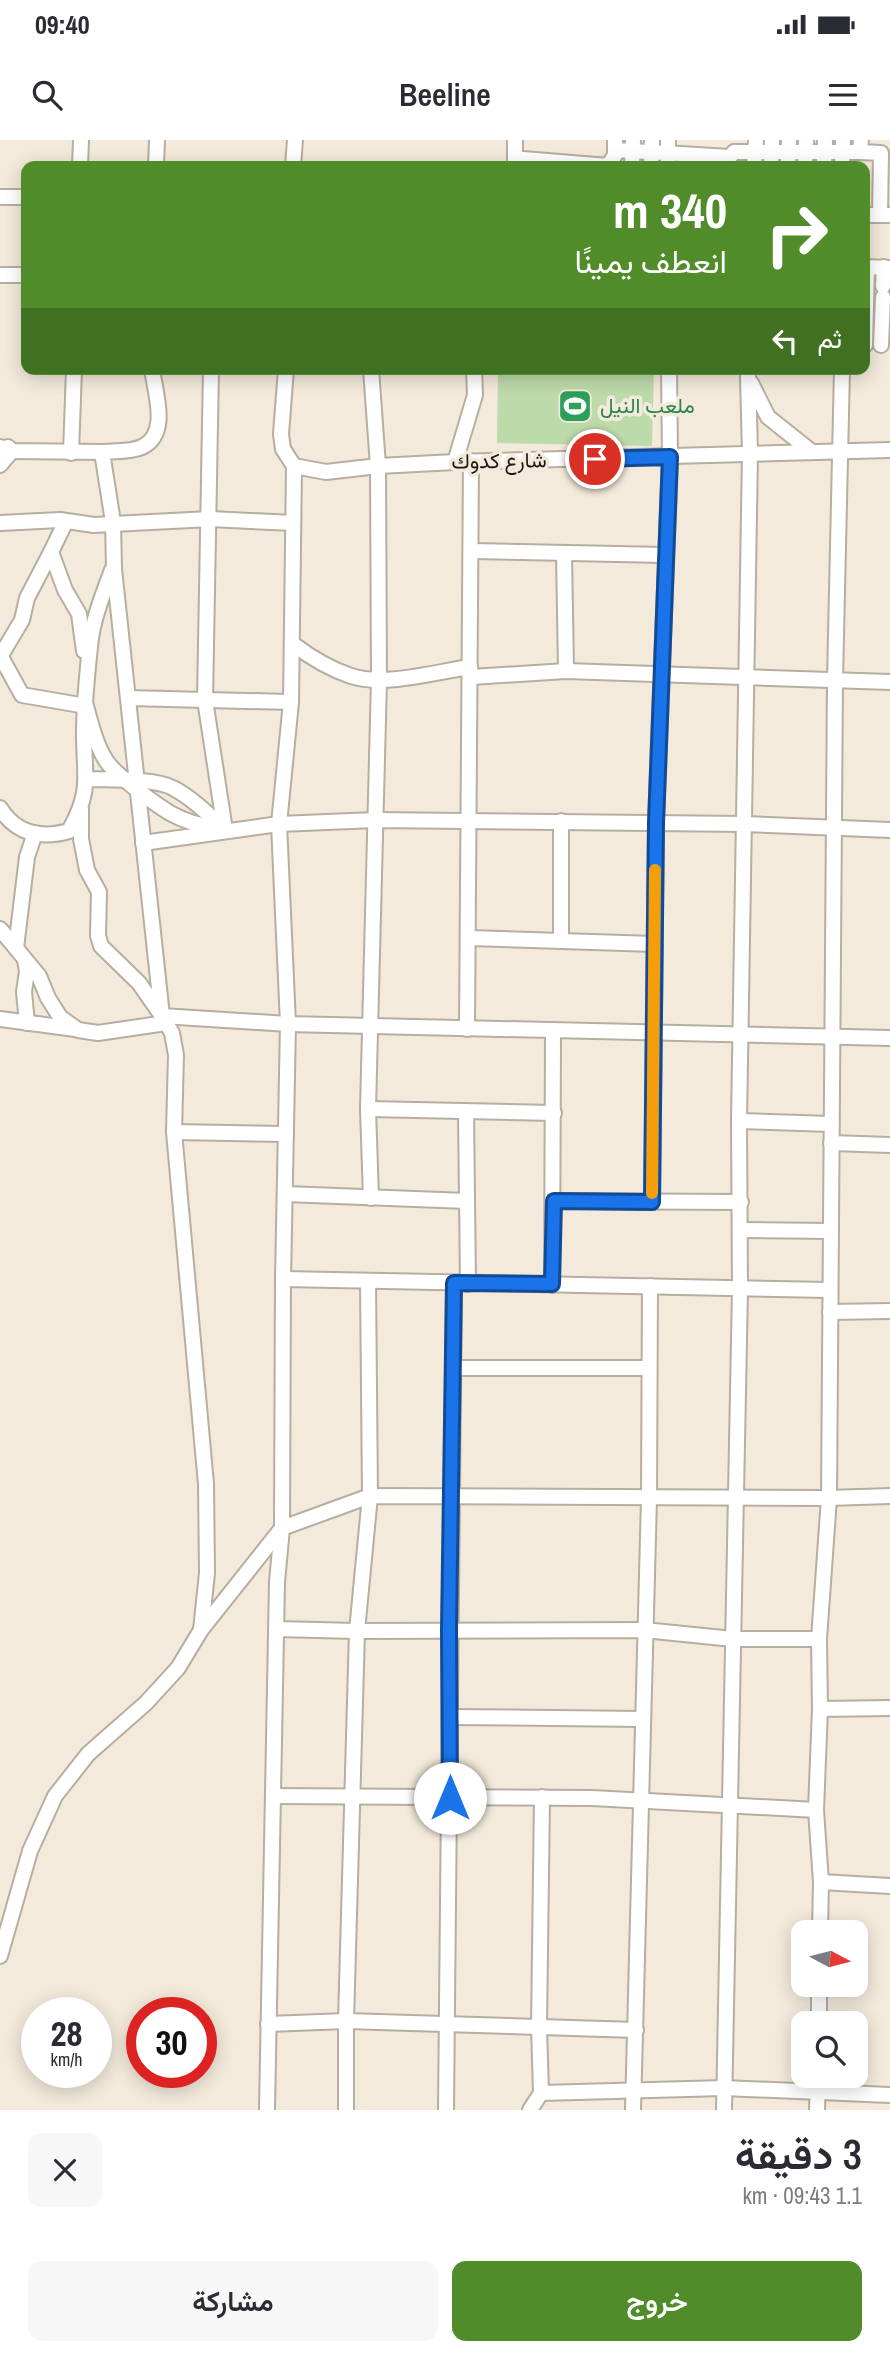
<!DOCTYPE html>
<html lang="ar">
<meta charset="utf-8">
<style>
:root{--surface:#fff;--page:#f7f7f7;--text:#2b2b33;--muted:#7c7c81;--accent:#508c2a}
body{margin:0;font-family:"Archivo Narrow",Vazirmatn,sans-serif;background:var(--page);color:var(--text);direction:rtl;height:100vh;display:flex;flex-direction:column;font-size:26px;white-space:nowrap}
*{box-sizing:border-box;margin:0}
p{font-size:23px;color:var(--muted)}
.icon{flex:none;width:38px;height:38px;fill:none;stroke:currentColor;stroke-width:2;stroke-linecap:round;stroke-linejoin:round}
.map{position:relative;height:1970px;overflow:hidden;direction:ltr}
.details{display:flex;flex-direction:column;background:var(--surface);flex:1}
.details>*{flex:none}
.banner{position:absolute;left:21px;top:21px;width:849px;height:214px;border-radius:14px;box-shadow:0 4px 18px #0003;direction:rtl;background:#508c2a;color:#fff;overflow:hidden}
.needle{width:46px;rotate:97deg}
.tools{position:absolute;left:791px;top:1780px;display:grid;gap:14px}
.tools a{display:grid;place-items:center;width:77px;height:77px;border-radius:14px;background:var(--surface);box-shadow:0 4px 18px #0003;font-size:35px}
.speed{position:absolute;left:21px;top:1857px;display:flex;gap:14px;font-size:35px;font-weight:700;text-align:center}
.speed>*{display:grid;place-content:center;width:91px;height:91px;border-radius:50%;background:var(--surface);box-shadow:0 4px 18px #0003;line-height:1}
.speed small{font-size:18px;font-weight:400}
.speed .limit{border:10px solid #d22;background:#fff;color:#111}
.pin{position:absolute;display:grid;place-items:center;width:60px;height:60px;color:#fff;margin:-30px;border:4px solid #fff;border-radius:50%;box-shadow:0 2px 7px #0007}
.me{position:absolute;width:77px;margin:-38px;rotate:0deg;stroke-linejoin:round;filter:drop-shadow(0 0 5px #0008)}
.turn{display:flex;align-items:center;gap:24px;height:147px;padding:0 28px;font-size:32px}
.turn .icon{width:91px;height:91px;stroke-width:2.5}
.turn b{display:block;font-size:49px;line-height:60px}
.then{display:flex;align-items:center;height:66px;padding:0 28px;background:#0003;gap:14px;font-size:26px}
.round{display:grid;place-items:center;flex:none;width:74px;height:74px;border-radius:14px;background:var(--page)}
.overview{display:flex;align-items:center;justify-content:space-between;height:119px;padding:0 28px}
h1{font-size:42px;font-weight:600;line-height:52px}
.primary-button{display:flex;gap:14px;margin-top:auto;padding:14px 28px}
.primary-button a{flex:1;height:80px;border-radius:14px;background:var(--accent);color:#fff;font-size:28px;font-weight:600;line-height:80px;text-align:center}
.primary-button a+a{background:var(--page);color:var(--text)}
.status{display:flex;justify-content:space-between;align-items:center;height:49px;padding:0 35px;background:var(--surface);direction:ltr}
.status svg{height:19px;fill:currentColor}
header{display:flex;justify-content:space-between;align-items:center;height:91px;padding:0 28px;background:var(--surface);font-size:32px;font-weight:600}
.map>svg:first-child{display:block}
.pitch{fill:#bddaaa}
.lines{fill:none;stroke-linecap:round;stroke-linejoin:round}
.minor-casing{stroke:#b6aea0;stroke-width:18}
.minor{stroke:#fff;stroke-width:14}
.route-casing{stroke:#114b97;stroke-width:18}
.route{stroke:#1a73e8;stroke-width:12}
.slow{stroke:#f59e0b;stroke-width:12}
.labels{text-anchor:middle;stroke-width:7;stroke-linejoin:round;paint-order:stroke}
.leisure-label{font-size:21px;fill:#27864d;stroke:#f3eadb;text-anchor:start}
.street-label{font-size:21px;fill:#1c1813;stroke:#f3eadb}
</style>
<div class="status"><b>09:40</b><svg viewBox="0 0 49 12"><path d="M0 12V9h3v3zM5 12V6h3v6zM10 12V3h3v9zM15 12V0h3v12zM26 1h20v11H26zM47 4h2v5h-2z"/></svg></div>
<header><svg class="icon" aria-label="menu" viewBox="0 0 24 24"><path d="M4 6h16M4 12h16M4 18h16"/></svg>Beeline<svg class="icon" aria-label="search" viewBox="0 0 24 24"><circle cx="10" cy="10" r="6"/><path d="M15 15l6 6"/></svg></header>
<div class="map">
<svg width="890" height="1970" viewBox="0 0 890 1970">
<rect width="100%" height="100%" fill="#f3eadb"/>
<polygon class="pitch" points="498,229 654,229 652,306 497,303"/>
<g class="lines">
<g class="minor-casing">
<g id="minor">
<polyline points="861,0 860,12 881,13 880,75"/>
<polyline points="615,10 730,17 734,12 860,12"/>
<polyline points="515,22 515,0"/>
<polyline points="80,26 81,0"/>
<polyline points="156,26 157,0"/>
<polyline points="293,26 295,0"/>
<polyline points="515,26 515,22 523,19 608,26 615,15 615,0"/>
<polyline points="632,26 633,0"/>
<polyline points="651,26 652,0"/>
<polyline points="668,26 668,0"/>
<polyline points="754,26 756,0"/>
<polyline points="771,26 772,0"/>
<polyline points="788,26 789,0"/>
<polyline points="805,26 806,0"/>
<polyline points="824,26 825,0"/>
<polyline points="842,26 843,0"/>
<polyline points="0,57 26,57"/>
<polyline points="864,75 890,75"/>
<polyline points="864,127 890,128"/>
<polyline points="0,135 26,135"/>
<polyline points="883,146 884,127"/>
<polyline points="865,205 867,127"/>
<polyline points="881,205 883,157"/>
<path d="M 152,229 C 155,253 170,294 142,307 C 131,312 114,311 102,312 L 113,382 L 114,429 L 162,876 L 172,893 L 176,915 L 174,992 L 206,1344 L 207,1433 L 201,1490"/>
<polyline points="211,229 205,560 225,690"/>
<polyline points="286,229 281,294 283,309 294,326 326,332 378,326 455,322 890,310"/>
<polyline points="371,229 378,326 379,540 368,969 371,1058"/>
<polyline points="751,243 768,277 812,312"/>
<polyline points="0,307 12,311 102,312"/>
<polyline points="71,313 74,229"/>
<polyline points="455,322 475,255 474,229"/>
<polyline points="0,325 12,311 8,307"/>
<polyline points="0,383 60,380 94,385 210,379 293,383"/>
<polyline points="471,411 665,415"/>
<polyline points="51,412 66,381"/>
<polyline points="564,413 566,531"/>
<path d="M 293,504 C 310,517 330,529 351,536 C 384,547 435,532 470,527 L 471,537 L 566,531 L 890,542"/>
<path d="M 0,515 L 22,555 L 86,566 C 91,584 96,606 107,622 C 117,636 155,664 170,673 C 184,681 202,686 217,688"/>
<polyline points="0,517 22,480 27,458 51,412 65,450 79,474 84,511"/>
<polyline points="128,558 291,562"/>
<path d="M 87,639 C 109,640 155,638 173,648 C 192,658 208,674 224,689"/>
<path d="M 0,668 C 16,694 41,699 69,691 C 92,650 84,637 84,593 C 84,565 87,535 90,507 C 92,481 103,454 112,430"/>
<polyline points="81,669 81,699 87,730 99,752 98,796 101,806 139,843 162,876 288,884 890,898"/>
<polyline points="143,703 279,684 375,680 744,684 890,690"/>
<polyline points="0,789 39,836 48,858 60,877 78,890 98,893 166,883"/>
<polyline points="469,798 654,804"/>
<polyline points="561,801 561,681"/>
<polyline points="16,808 27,717 35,693"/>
<polyline points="25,820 27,831 24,852 27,883"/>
<polyline points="0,879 75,889"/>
<polyline points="467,889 471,321"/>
<polyline points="368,969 554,973"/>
<polyline points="466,971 468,1144"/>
<polyline points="739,981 831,984"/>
<polyline points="174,992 286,994"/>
<polyline points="831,1003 890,1005"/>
<polyline points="285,1054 467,1061"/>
<polyline points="554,1061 741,1062"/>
<polyline points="652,1062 656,683 670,317 669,229"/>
<polyline points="741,1090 831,1091"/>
<polyline points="283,1139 830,1150"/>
<polyline points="552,1145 553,892"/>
<polyline points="830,1172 890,1171"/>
<polyline points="453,1228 648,1228"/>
<polyline points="276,1489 357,1491 644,1490 733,1499 819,1499"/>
<polyline points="820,1569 890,1568"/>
<polyline points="450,1577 643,1579"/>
<polyline points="273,1656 592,1658 816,1670"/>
<polyline points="821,1742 890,1746"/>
<polyline points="820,1792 821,1742 816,1670 820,1569 819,1499 829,1358 835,540 842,229"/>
<polyline points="0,1816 30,1711 55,1656 88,1614 146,1563 178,1528 201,1490 282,1388 370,1356 829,1358 890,1356"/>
<polyline points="819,1883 819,1844"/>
<polyline points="268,1884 346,1881 636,1890"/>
<polyline points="541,1953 724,1948 890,1955"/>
<polyline points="267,1970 277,1442 282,1388 283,1139 288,884 279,684 291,562 294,326"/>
<polyline points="346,1970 346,1881 357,1491 370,1356 368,1141"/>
<polyline points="446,1970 454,1143"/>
<polyline points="530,1970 541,1953 539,1887 542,1657"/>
<polyline points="633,1970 649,1358 650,1146"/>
<polyline points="724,1970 740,1149 739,981 750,313 748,237"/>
<polyline points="817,1970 818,1936"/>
</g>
</g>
<use href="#minor" class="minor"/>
</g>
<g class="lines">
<g class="route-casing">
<polyline id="route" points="450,1658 449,1489 454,1143 552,1144 554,1061 652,1062 656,683 670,317 595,319"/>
</g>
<use href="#route" class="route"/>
<polyline class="slow" points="652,1053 655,730"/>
</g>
<defs>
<g id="stadium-square" transform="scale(1.75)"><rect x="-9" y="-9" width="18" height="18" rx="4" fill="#2e9e5b" stroke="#f3eadb"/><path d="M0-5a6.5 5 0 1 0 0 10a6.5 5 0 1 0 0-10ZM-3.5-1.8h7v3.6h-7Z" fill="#fff"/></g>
</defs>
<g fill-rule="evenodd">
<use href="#stadium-square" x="575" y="266"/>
</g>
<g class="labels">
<g class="leisure-label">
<text x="600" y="273">ملعب النيل</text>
</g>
<g class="street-label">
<text transform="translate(499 321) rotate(-1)" y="7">شارع كدوك</text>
</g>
</g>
</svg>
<div class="tools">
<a><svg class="needle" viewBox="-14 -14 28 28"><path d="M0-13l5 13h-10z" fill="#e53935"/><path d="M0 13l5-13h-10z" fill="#7c7c81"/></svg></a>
<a><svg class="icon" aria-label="search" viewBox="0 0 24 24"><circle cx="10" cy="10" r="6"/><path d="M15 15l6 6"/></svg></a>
</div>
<div class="speed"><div>28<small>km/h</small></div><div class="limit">30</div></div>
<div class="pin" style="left:595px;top:319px;background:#d93025"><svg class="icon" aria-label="arrive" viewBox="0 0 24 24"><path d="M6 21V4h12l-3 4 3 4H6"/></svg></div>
<svg class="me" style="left:450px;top:1658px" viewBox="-20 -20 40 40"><circle r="19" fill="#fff"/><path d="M0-13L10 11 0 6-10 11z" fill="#1a73e8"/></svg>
<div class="banner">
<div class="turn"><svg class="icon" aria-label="right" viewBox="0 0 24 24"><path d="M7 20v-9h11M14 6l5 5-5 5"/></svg><div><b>340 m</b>انعطف يمينًا</div></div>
<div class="then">ثم<svg class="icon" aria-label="left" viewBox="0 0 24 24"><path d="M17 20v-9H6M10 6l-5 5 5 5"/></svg></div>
</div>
</div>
<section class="details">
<div class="overview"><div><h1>3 دقيقة</h1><p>1.1 km · 09:43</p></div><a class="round"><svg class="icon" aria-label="close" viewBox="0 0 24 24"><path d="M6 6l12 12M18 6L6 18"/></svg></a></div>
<div class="primary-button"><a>خروج</a><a>مشاركة</a></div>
</section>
